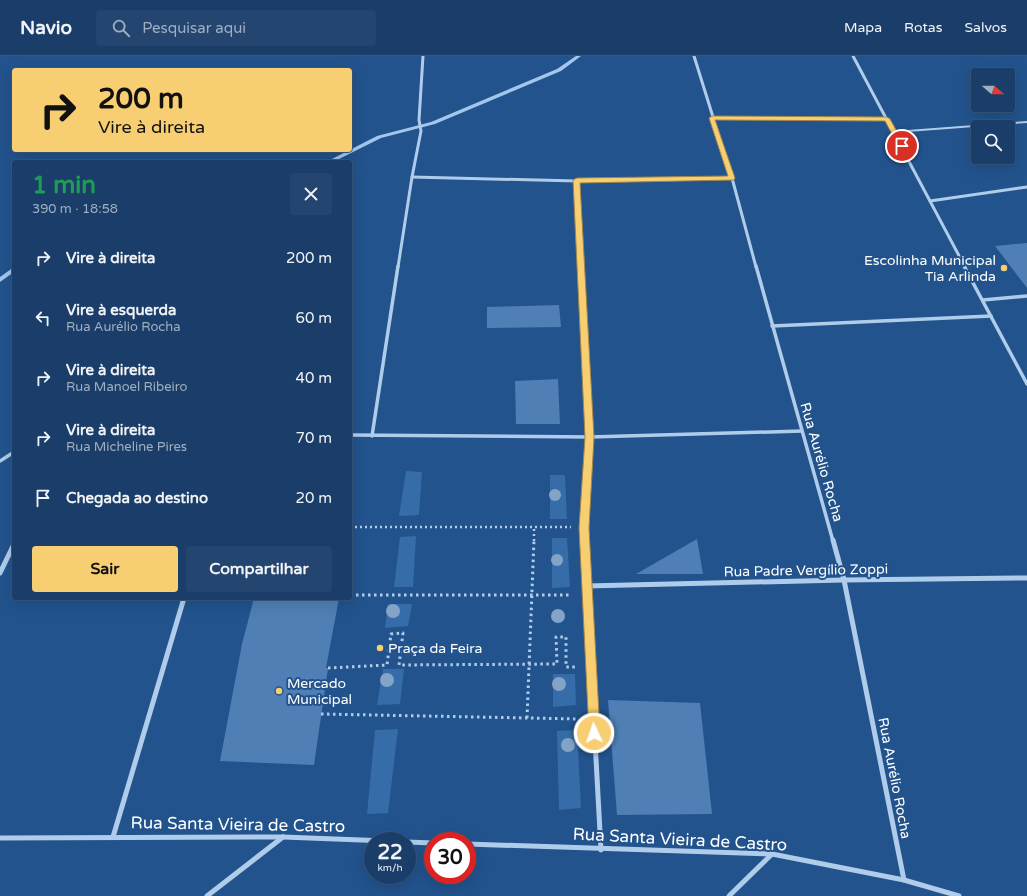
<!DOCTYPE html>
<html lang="pt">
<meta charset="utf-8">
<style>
:root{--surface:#1a3e69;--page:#23456f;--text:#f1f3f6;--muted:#9faec0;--line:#38577d;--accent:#f7ce71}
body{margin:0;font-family:"Varela Round",sans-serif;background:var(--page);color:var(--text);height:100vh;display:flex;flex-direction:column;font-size:15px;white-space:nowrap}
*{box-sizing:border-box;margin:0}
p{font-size:13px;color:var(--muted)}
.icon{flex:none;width:22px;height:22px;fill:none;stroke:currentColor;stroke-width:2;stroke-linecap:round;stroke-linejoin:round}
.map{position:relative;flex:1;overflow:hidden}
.panel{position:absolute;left:12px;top:104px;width:340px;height:440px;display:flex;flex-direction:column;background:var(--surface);border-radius:4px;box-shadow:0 4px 16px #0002,0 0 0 1px var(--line)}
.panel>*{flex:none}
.banner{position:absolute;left:12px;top:12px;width:340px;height:84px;border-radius:4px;box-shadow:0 4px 16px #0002,0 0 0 1px var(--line);background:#f7ce71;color:#111;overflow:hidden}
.needle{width:26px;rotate:110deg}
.buttons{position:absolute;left:971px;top:12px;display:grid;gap:8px}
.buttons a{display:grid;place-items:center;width:44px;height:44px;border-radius:4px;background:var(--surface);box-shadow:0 4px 16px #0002,0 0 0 1px var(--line);font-size:20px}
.speed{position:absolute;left:364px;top:776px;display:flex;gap:8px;font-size:20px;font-weight:700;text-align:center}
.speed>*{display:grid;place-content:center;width:52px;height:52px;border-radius:50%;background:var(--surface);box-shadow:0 4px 16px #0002,0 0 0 1px var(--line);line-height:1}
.speed small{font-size:10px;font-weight:400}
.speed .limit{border:6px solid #d22;background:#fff;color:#111}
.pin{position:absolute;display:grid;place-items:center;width:34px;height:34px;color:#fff;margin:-17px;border:2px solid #fff;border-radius:50%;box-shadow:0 1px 4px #0007}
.me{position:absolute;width:44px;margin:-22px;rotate:357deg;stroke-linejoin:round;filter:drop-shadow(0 0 3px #0008)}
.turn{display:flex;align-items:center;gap:14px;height:84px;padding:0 20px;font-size:18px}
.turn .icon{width:52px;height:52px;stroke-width:2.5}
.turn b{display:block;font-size:28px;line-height:34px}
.round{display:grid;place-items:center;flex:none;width:42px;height:42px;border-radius:4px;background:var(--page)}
.headline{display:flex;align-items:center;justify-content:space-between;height:68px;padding:0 20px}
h1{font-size:24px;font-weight:700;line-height:30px;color:#1e9e55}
.cta{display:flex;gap:8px;margin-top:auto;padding:8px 20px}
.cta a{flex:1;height:46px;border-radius:4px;background:var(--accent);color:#111;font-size:16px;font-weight:700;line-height:46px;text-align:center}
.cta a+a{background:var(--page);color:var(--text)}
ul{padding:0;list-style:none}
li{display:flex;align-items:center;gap:12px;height:60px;padding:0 20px}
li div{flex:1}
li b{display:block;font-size:15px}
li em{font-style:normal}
header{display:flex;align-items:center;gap:24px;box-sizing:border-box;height:56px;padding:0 20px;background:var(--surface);border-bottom:1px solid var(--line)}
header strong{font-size:19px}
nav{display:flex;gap:22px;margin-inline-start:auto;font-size:14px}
.search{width:280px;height:36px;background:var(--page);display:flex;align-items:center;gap:10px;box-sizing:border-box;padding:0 14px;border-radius:4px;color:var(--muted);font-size:15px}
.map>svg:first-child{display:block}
.green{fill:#366da9}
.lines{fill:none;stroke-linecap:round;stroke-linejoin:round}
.stream{fill:#a3c7ec;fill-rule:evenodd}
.building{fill:#4f7fb5}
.path-far1{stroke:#b0cceb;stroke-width:2.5;stroke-dasharray:2 3;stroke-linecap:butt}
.path{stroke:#b0cceb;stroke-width:3;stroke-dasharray:2.5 3.5;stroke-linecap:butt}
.lane{stroke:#b0cceb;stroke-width:2}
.street-far2{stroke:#b0cceb;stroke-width:3}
.street-far1{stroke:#b0cceb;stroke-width:3.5}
.street{stroke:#b0cceb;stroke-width:5}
.tree{fill:#84a4c7}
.route{fill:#f7ce71;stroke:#a18649}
.poi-dot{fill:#f7ce71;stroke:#22538c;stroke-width:1.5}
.labels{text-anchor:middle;stroke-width:4;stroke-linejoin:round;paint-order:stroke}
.poi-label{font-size:14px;fill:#fff;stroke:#22538c;text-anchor:start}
.street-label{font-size:14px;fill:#fff;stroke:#22538c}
.near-street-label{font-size:17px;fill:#fff;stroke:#22538c}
</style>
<header>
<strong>Navio</strong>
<div class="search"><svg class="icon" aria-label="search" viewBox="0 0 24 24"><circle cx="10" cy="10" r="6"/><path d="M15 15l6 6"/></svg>Pesquisar aqui</div>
<nav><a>Mapa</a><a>Rotas</a><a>Salvos</a></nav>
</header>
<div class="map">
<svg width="1027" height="840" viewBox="0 0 1027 840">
<rect width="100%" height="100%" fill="#22538c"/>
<g class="green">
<polygon points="406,415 422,416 419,459 399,460"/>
<polygon points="550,419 565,419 567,463 550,463"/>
<polygon points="416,480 413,531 394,531 400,481"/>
<polygon points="552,482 567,482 570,531 552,532"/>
<polygon points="388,548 412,548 408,570 385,572"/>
<polygon points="383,613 404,613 400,648 377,649"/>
<polygon points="553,618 575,618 576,649 553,651"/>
<polygon points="398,673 388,757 367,758 375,674"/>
<polygon points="577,674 581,752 559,754 557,675"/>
</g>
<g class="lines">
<g class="stream">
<polygon points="576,0 581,0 561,15 435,68 381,82 333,106 326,106 377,80 431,66 557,13"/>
<polygon points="14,211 14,216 0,226 0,221"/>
</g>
</g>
<g class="building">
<polygon points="1027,187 1027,232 995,190"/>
<polygon points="559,249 561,271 487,272 487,251"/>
<polygon points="558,323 560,368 516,368 515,325"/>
<polygon points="697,483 703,518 636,518"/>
<polygon points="254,542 339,542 326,612 328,612 314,709 220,705 242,588"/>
<polygon points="608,644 700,647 712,758 617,759"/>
</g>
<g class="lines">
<g class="path-far1">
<polyline points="350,471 571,471"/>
<polyline points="534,485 534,471"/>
</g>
<g class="path">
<polyline points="350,539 571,539"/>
<polyline points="328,612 387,609 391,578 403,577 399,609 557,608 556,581 566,581 566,611 576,611"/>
<polyline points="321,658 579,663"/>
<polyline points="527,662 534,484"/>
</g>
<polyline class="lane" points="894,76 1027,66"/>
<g class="street-far2">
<polyline points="694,0 732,122 756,211"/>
<polyline points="853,0 965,211"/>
<polyline points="712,62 887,63"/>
<polyline points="412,121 577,125 732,122"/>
<polyline points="577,125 581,211"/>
<polyline points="930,145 1027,131"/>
<polyline points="398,211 412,121 421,75 419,64 423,0"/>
</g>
<g class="street-far1">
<polyline points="581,210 590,381 584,485"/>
<polyline points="756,210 833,485"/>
<polyline points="964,210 1027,328"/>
<polyline points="983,244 1027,240"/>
<polyline points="772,270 991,260"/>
<polyline points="350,379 590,381 802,375"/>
<polyline points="372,380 398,210"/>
<polyline points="0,405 14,396"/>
</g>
<g class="street">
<polyline points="584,484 601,794"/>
<polyline points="833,484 844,524 904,824"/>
<polyline points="0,517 14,488"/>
<polyline points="586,530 844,524 1027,522"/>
<polyline points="113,781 184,542"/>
<polyline points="0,782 283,781 387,785"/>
<polyline points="407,786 433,787"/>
<polyline points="467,788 772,798 904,824 959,840"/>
<polyline points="207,840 283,781"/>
<polyline points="729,840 772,798"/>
</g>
</g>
<g class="tree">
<circle cx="555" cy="439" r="6"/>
<circle cx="557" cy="504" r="6"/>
<circle cx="393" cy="555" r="7"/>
<circle cx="558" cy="560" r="7"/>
<circle cx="387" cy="624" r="7"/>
<circle cx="559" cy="628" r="7"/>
<circle cx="568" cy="689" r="7"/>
</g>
<polygon class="route" points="712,60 887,61 890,63 905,90 899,91 885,65 715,64 735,122 734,124 580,127 594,381 589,472 600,677 598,681 594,682 591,681 589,677 579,472 585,381 573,124 577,122 728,120 709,62"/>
<g class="poi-dot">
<circle cx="1004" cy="212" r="4"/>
<circle cx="380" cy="592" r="4"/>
<circle cx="279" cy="635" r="4"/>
</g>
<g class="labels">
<g class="poi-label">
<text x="996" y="209" text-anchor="end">Escolinha Municipal<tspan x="996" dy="16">Tia Arlinda</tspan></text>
<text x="388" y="597">Praça da Feira</text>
<text x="287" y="632">Mercado<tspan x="287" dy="16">Municipal</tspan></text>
</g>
<g class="street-label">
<text transform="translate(822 406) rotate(74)" y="5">Rua Aurélio Rocha</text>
<text transform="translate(806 514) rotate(-1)" y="5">Rua Padre Vergílio Zoppi</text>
<text transform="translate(895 722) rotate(79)" y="5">Rua Aurélio Rocha</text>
</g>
<g class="near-street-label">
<text transform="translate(238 768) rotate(1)" y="6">Rua Santa Vieira de Castro</text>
<text transform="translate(680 783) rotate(3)" y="6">Rua Santa Vieira de Castro</text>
</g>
</g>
</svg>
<div class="buttons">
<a><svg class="needle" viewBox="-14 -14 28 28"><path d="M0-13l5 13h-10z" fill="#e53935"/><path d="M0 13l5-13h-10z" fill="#9faec0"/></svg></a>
<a><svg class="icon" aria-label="search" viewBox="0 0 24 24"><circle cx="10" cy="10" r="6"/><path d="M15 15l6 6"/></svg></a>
</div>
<div class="speed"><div>22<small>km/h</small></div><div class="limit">30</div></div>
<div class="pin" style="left:902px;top:90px;background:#d93025"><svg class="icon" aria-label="arrive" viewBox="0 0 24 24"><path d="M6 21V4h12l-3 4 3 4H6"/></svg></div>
<svg class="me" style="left:594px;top:677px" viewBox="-20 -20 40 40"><circle r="17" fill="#f7ce71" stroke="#fff" stroke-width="3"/><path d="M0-11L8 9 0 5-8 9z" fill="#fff"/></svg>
<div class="banner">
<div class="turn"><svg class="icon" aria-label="right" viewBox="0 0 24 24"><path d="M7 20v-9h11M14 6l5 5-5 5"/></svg><div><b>200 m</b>Vire à direita</div></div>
</div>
<section class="panel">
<div class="headline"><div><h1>1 min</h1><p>390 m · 18:58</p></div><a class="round"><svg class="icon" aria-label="close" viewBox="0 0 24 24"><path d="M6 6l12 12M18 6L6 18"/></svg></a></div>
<ul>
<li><svg class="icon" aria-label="right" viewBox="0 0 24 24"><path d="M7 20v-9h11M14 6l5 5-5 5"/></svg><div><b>Vire à direita</b></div><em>200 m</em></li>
<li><svg class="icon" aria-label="left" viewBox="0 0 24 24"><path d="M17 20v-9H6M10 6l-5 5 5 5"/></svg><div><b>Vire à esquerda</b><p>Rua Aurélio Rocha</p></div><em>60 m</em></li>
<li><svg class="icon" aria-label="right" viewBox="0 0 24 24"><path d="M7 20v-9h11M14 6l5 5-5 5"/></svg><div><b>Vire à direita</b><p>Rua Manoel Ribeiro</p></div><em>40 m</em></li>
<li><svg class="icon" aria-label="right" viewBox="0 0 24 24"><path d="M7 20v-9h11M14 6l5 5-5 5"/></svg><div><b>Vire à direita</b><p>Rua Micheline Pires</p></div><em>70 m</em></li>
<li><svg class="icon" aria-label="arrive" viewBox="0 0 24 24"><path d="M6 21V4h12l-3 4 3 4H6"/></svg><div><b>Chegada ao destino</b></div><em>20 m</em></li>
</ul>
<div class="cta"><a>Sair</a><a>Compartilhar</a></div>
</section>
</div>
